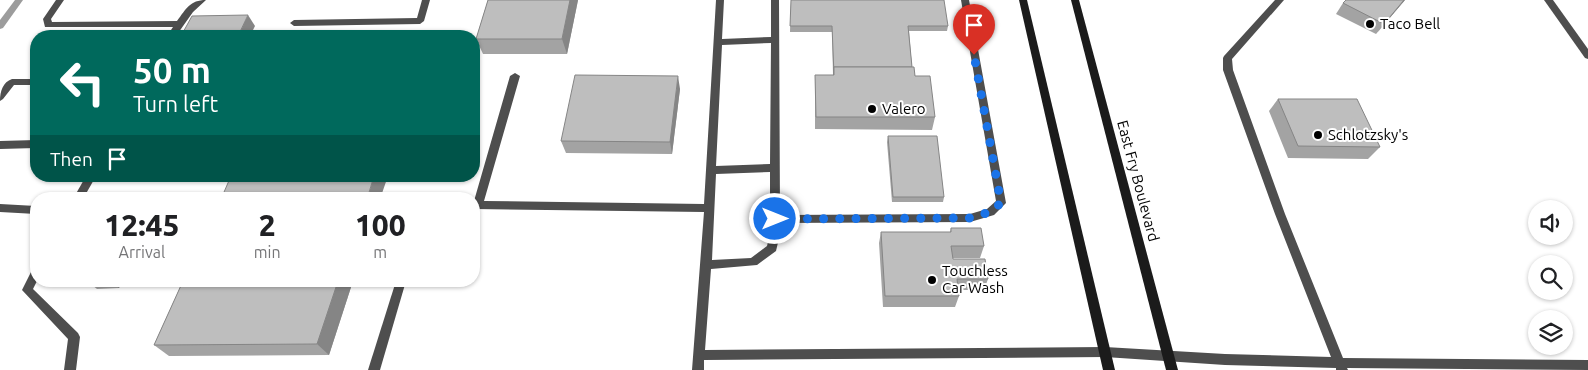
<!DOCTYPE html>
<style>
:root{--surface:#fff;--page:#f6f6f6;--text:#202124;--muted:#757577}
body{margin:0;font-family:Ubuntu,sans-serif;background:var(--page);color:var(--text);height:100vh;display:flex;flex-direction:column;font-size:19px;white-space:nowrap}
*{box-sizing:border-box;margin:0}
p{font-size:16px;color:var(--muted)}
.icon{flex:none;width:28px;height:28px;fill:none;stroke:currentColor;stroke-width:2;stroke-linecap:round;stroke-linejoin:round}
.map{position:relative;flex:1;overflow:hidden}
.drawer{position:absolute;left:30px;top:192px;width:450px;height:95px;display:flex;flex-direction:column;background:var(--surface);border-radius:20px;box-shadow:0 1px 4px #0004}
.drawer>*{flex:none}
.hud{position:absolute;left:30px;top:30px;width:450px;height:152px;border-radius:20px;box-shadow:0 1px 4px #0004;background:#00695c;color:#fff;overflow:hidden}
.fabs{position:absolute;left:1528px;top:200px;display:grid;gap:10px}
.fabs a{display:grid;place-items:center;width:45px;height:45px;border-radius:50%;background:var(--surface);box-shadow:0 1px 4px #0004;font-size:25px}
.pin{position:absolute;display:grid;place-items:center;width:42px;height:42px;color:#fff;margin:-51px -21px;border-radius:50% 50% 50% 0;rotate:-45deg;box-shadow:0 0 5px #0007}
.pin .icon{rotate:45deg}
.me{position:absolute;width:55px;margin:-28px;rotate:90deg;stroke-linejoin:round;filter:drop-shadow(0 0 4px #0008)}
.turn{display:flex;align-items:center;gap:18px;height:105px;padding:0 20px;font-size:22px}
.turn .icon{width:65px;height:65px;stroke-width:2.5}
.turn b{display:block;font-size:35px;line-height:42px}
.then{display:flex;align-items:center;height:48px;padding:0 20px;background:#0003;gap:10px;font-size:19px}
.eta{display:flex;justify-content:space-evenly;align-items:center;height:85px;text-align:center}
.eta b{font-size:30px;font-weight:800;line-height:35px}
.map>svg:first-child{display:block}
.lines{fill:none;stroke-linecap:round;stroke-linejoin:round}
.stream{fill:#9c9c9c;fill-rule:evenodd}
.lane{fill:#4e4e4e;fill-rule:evenodd}
.secondary{fill:#1b1b1b;fill-rule:evenodd}
.wall{fill:#a3a3a3}
.shaded-wall{fill:#858585}
.building{fill:#bebebe;stroke:#858585}
.route{stroke:#1a73e8;stroke-width:9;stroke-dasharray:0 16.2}
.poi-dot{fill:#000;stroke:#fff;stroke-width:2}
.labels{text-anchor:middle;stroke-width:4;stroke-linejoin:round;paint-order:stroke}
.poi-label{font-size:15px;fill:#000;stroke:#fff;text-anchor:start}
.street-label{font-size:15px;fill:#000;stroke:#fff}
</style>
<div class="map">
<svg width="1588" height="370" viewBox="0 0 1588 370">
<rect width="100%" height="100%" fill="#fff"/>
<g class="lines">
<polygon class="stream" points="15,0 23,0 3,28 0,29 0,20"/>
<g class="lane">
<path d="M 56,0 L 64,0 L 51,19 L 52,22 L 177,21 C 186,9 190,0 206,0 L 193,12 L 176,36 L 167,36 L 173,27 L 45,27 L 43,19 Z"/>
<polygon points="422,0 430,0 424,21 420,24 294,26 290,23 294,20 417,18"/>
<path d="M 716,0 L 724,0 L 722,39 L 771,37 L 771,0 L 779,0 L 780,215 L 970,214 L 987,209 L 996,201 L 961,0 L 969,0 L 1006,203 L 994,215 L 970,222 L 780,223 L 780,234 L 776,251 L 757,265 L 711,269 L 705,350 L 1105,347 L 1225,354 L 1331,357 L 1275,214 L 1223,70 L 1223,58 L 1224,56 L 1275,0 L 1284,0 L 1232,59 L 1233,70 L 1285,214 L 1343,358 L 1588,360 L 1588,370 L 1347,368 L 1348,370 L 1336,370 L 1336,368 L 1225,365 L 1105,357 L 704,360 L 704,370 L 692,370 L 704,212 L 474,209 L 474,201 L 510,76 L 515,73 L 520,76 L 484,201 L 704,204 ZM 771,43 L 770,164 L 716,166 L 722,45 ZM 770,172 L 770,234 L 767,246 L 751,258 L 712,260 L 716,174 Z"/>
<polygon points="1544,0 1553,0 1588,49 1588,59 1585,58"/>
<path d="M 12,79 L 36,79 L 36,85 L 14,85 L 3,99 L 0,101 C 0,91 3,82 12,79 Z"/>
<polygon points="36,140 36,148 0,149 0,141"/>
<polygon points="86,176 96,176 83,199 73,199"/>
<polygon points="0,204 36,206 36,214 0,212"/>
<polygon points="36,268 37,281 33,289 78,333 80,337 76,370 64,370 68,339 22,290 32,270"/>
<polygon points="396,281 406,281 380,370 368,370"/>
</g>
<g class="secondary">
<polygon points="1019,0 1027,0 1115,370 1103,370"/>
<polygon points="1071,0 1079,0 1178,370 1166,370"/>
</g>
</g>
<g class="wall">
<polygon points="488,0 578,0 567,54 483,54 476,39"/>
<polygon points="791,0 948,26 947,31 909,31 912,67 915,76 935,117 932,130 815,129 815,75 833,75 832,32 790,32"/>
<polygon points="1405,0 1376,34 1336,14 1343,3"/>
<polygon points="680,89 672,154 566,153 561,141"/>
<polygon points="1278,99 1380,147 1368,159 1288,158 1269,111"/>
<polygon points="888,136 944,197 943,202 892,202 887,142"/>
<polygon points="951,228 984,246 980,258 952,258 953,259 988,279 984,290 958,290 959,296 955,307 883,307 879,243 881,232 950,232"/>
<polygon points="87,281 122,281 119,288 97,289"/>
<polygon points="183,281 353,281 329,355 169,356 154,345"/>
</g>
<g class="shaded-wall">
<polygon points="570,0 578,0 567,54 562,39"/>
<polygon points="1404,0 1405,0 1376,34 1384,24"/>
<polygon points="248,15 255,26 250,36 238,36"/>
<polygon points="678,76 680,89 672,154 670,142"/>
<polygon points="374,176 388,176 380,199 367,199"/>
<polygon points="109,281 122,281 119,288"/>
<polygon points="338,281 353,281 329,355 317,344"/>
</g>
<g class="building">
<polygon points="488,0 570,0 562,39 476,39"/>
<polygon points="791,0 944,0 948,26 908,26 912,67 834,67 834,75 832,26 790,26"/>
<polygon points="1346,0 1404,0 1384,24 1343,3"/>
<polygon points="248,15 238,36 181,36 192,16"/>
<polygon points="834,67 914,67 915,76 930,76 935,117 816,117 815,75 834,75"/>
<polygon points="575,75 678,76 670,142 561,141"/>
<polygon points="1278,99 1357,99 1380,147 1298,146"/>
<polygon points="888,136 937,136 944,197 893,197"/>
<polygon points="231,176 374,176 367,199 221,199"/>
<polygon points="951,228 981,228 984,246 951,246 953,259 985,259 988,279 957,279 959,296 885,296 881,232 951,232"/>
<polygon points="183,281 338,281 317,344 154,345"/>
</g>
<g class="lines">
<polyline class="route" points="775,219 970,218 990,212 1001,203 974,55"/>
</g>
<g class="poi-dot">
<circle cx="1370" cy="24" r="5"/>
<circle cx="872" cy="109" r="5"/>
<circle cx="1318" cy="135" r="5"/>
<circle cx="932" cy="280" r="5"/>
</g>
<g class="labels">
<g class="poi-label">
<text x="1380" y="29">Taco Bell</text>
<text x="882" y="114">Valero</text>
<text x="1328" y="140">Schlotzsky's</text>
<text x="942" y="276">Touchless<tspan x="942" dy="17">Car Wash</tspan></text>
</g>
<g class="street-label">
<text transform="translate(1138 181) rotate(75)" y="5">East Fry Boulevard</text>
</g>
</g>
</svg>
<div class="fabs">
<a><svg class="icon" aria-label="sound" viewBox="0 0 24 24"><path d="M4 9h4l5-4v14l-5-4H4zM17 9q2 3 0 6"/></svg></a>
<a><svg class="icon" aria-label="search" viewBox="0 0 24 24"><circle cx="10" cy="10" r="6"/><path d="M15 15l6 6"/></svg></a>
<a><svg class="icon" aria-label="layers" viewBox="0 0 24 24"><path d="M12 4l9 5-9 5-9-5zM3 14l9 5 9-5"/></svg></a>
</div>
<div class="pin" style="left:974px;top:55px;background:#d93025"><svg class="icon" aria-label="arrive" viewBox="0 0 24 24"><path d="M6 21V4h12l-3 4 3 4H6"/></svg></div>
<svg class="me" style="left:775px;top:219px" viewBox="-20 -20 40 40"><circle r="17" fill="#1a73e8" stroke="#fff" stroke-width="3"/><path d="M0-11L8 9 0 5-8 9z" fill="#fff"/></svg>
<div class="hud">
<div class="turn"><svg class="icon" aria-label="left" viewBox="0 0 24 24"><path d="M17 20v-9H6M10 6l-5 5 5 5"/></svg><div><b>50 m</b>Turn left</div></div>
<div class="then">Then<svg class="icon" aria-label="arrive" viewBox="0 0 24 24"><path d="M6 21V4h12l-3 4 3 4H6"/></svg></div>
</div>
<section class="drawer">
<div class="eta">
<div><b>12:45</b><p>Arrival</p></div>
<div><b>2</b><p>min</p></div>
<div><b>100</b><p>m</p></div>
</div>
</section>
</div>
